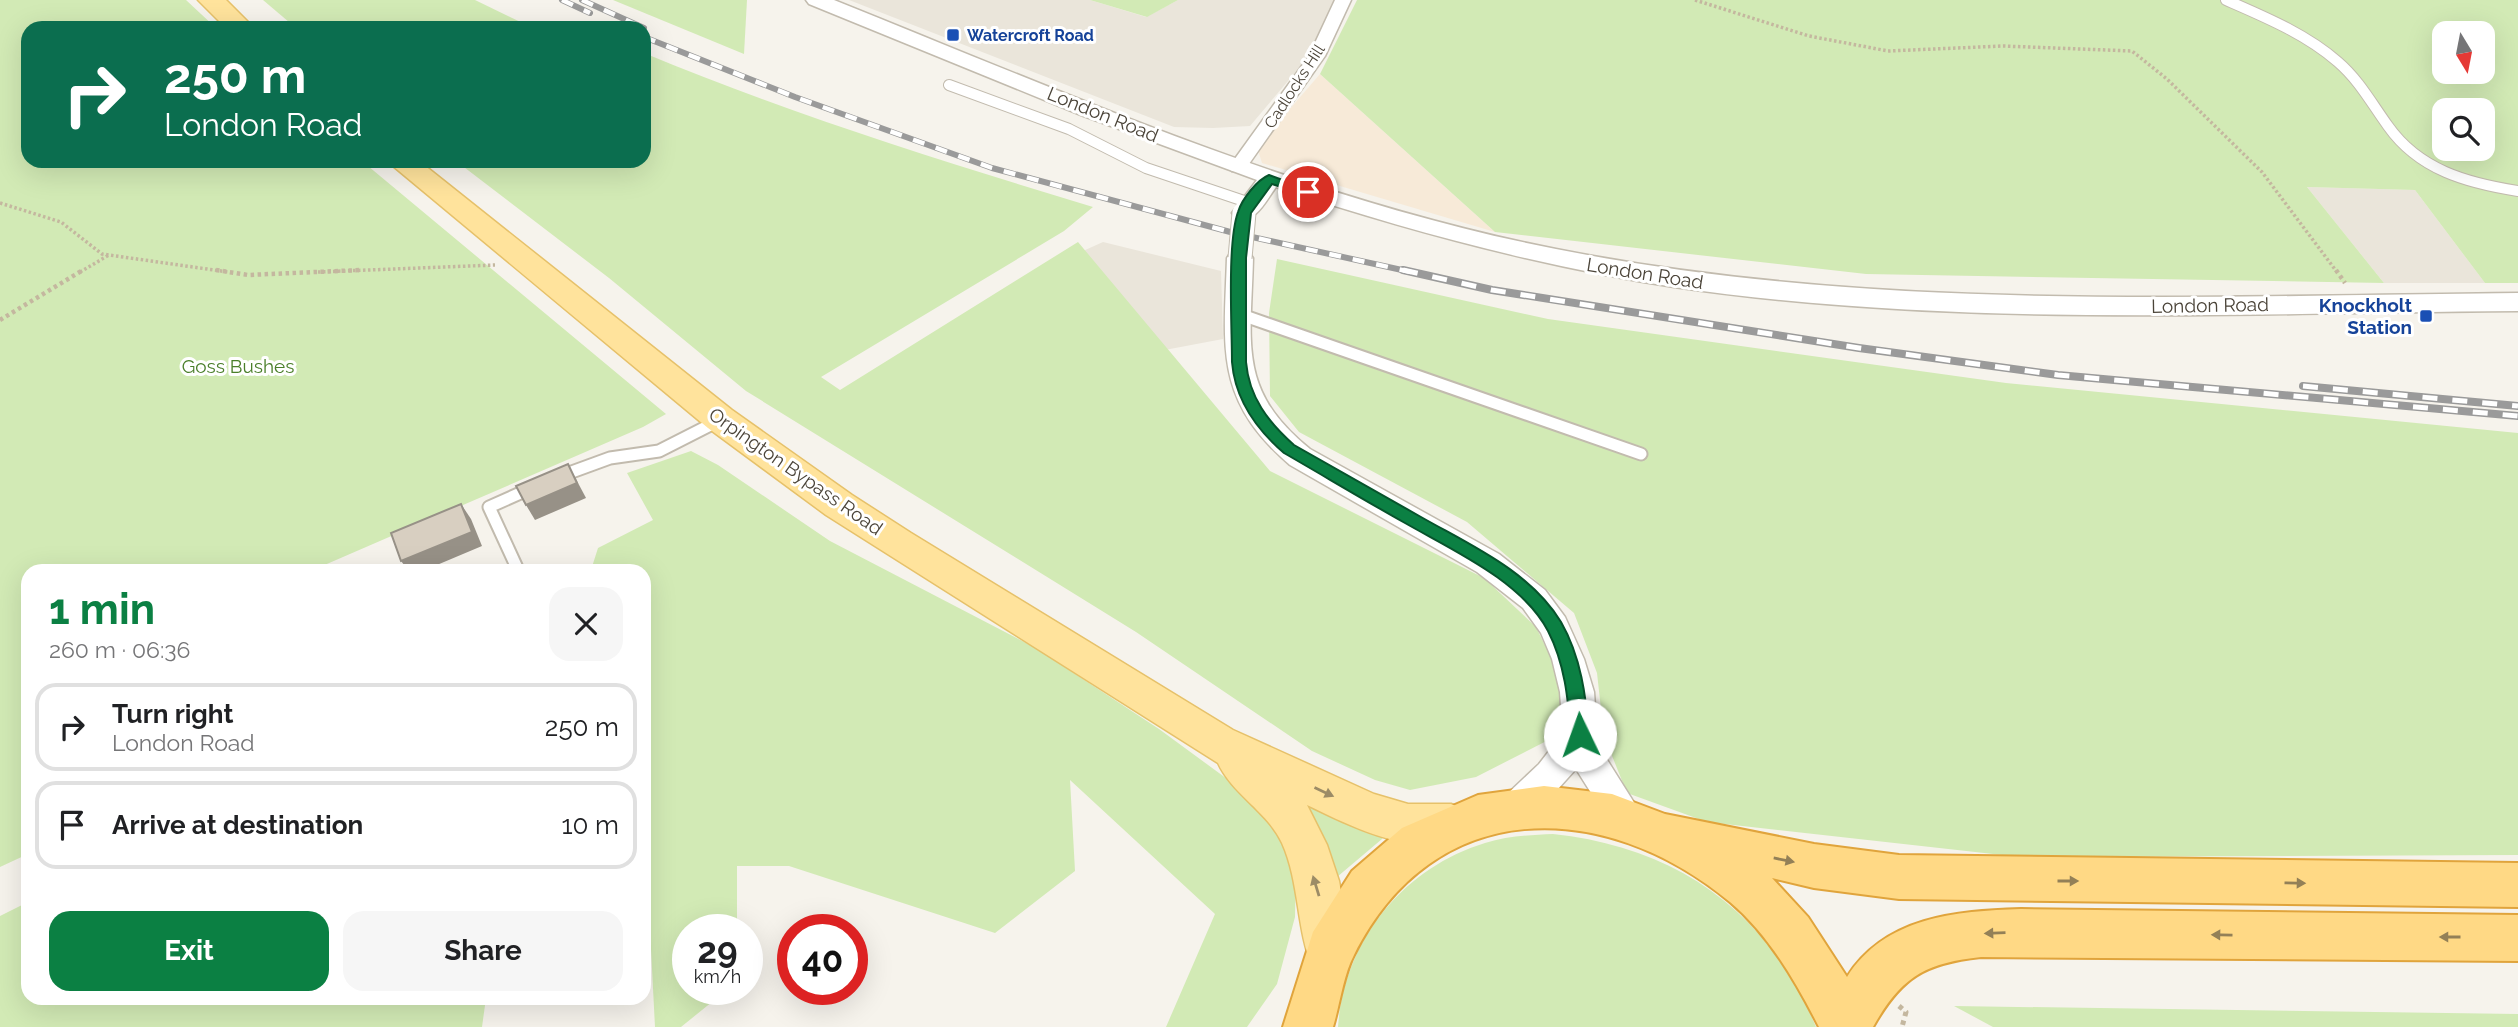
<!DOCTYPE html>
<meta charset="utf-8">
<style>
:root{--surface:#fff;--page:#f6f6f6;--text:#202124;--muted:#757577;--line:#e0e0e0;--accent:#0b8043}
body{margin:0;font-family:Raleway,sans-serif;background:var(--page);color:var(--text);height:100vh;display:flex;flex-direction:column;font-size:26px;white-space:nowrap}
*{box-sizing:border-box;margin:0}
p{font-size:23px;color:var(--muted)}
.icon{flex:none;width:38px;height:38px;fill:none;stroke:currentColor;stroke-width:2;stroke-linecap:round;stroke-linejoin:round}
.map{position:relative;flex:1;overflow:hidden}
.details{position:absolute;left:21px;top:564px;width:630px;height:441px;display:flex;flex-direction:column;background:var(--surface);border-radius:21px;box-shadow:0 7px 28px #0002}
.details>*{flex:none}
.top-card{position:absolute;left:21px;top:21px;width:630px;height:147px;border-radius:21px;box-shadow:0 7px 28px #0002;background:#0b6e4f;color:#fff;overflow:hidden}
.needle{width:46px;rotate:170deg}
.buttons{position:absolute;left:2432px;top:21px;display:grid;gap:14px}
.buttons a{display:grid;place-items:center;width:63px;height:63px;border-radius:14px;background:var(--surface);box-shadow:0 7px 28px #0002;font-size:35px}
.speed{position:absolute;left:672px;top:914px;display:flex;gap:14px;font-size:35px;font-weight:700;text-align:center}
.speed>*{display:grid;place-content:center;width:91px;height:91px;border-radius:50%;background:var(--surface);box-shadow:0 7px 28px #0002;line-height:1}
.speed small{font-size:18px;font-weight:400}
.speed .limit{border:10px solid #d22;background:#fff;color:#111}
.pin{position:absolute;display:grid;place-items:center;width:60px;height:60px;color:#fff;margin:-30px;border:4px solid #fff;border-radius:50%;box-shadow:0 2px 7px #0007}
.me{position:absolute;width:77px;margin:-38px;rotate:357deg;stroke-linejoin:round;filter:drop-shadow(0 0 5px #0008)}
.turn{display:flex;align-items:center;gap:24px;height:147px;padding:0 28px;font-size:32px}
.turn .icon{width:91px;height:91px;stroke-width:2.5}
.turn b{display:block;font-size:49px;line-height:60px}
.round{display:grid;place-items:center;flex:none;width:74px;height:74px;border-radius:21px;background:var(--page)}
.summary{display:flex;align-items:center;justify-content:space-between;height:119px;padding:0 28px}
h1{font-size:42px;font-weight:700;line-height:52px;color:var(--accent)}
.action{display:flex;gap:14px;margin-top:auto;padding:14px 28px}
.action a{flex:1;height:80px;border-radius:21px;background:var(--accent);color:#fff;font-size:28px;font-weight:700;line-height:80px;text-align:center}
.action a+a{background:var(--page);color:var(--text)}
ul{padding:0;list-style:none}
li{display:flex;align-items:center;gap:21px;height:88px;margin:0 14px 10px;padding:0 14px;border:4px solid var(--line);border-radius:21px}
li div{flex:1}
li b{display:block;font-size:26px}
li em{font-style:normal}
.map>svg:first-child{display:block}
.residential{fill:#eae5da}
.commercial{fill:#f7ead8}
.green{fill:#d2eab5;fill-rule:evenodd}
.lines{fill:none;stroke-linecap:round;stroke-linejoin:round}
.service-far1-casing{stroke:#c2bbae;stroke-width:12}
.service-casing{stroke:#c2bbae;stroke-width:15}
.minor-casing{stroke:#c2bbae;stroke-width:3}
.tertiary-casing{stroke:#c2bbae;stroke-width:3}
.primary-casing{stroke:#e6c16a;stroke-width:3}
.trunk-casing{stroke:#e0a43c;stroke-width:4}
.path-far2{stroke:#c4b79f;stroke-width:3.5;stroke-dasharray:2.5 2.5;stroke-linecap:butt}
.path-far1{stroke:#c4b79f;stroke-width:4.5;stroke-dasharray:3.5 3.5;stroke-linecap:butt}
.path{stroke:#c4b79f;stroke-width:5;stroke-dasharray:4.5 4.5;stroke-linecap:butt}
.service-far1{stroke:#fff;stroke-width:10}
.service{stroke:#fff;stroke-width:11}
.minor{fill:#fff;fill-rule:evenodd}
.tertiary{fill:#fff;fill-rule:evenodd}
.primary{fill:#ffe39c;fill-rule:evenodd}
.trunk{fill:#ffd985;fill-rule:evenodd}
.rail-far1-casing{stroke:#9a9a9a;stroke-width:6}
.rail-casing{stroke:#9a9a9a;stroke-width:8}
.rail-far1{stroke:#fff;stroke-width:4.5;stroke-dasharray:12;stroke-linecap:butt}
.rail{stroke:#fff;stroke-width:5;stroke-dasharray:15;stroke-linecap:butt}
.tertiary-bridge-casing{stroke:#c2bbae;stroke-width:25;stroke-linecap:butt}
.tertiary-bridge{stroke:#fff;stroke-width:23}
.shaded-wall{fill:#979187}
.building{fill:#d8cfc1;stroke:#979187;stroke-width:2}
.oneway{fill:#9c8c66}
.oneway2{fill:#938057}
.route{fill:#0b8043;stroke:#07532c;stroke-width:2}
.transit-dot{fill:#1a4fb4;stroke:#fff;stroke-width:2.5}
.labels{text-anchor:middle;stroke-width:6;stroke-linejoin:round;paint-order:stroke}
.far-transit-label{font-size:16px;font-weight:bold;fill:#164399;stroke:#fff;text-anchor:start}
.far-street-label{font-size:16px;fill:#4b4439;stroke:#fff}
.street-label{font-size:19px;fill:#4b4439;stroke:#fff}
.transit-label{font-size:19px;font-weight:bold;fill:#164399;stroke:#fff;text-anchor:end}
.park-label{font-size:19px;fill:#4a7f2a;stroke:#fff}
</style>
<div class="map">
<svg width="2518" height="1027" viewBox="0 0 2518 1027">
<rect width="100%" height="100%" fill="#f6f3ec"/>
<g class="residential">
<polygon points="849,0 1090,0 1146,17 1178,0 1340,0 1299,68 1250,126 1213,128 1174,127"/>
<polygon points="2307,187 2415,190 2485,283 2384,283"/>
<polygon points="1103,242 1221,271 1223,339 1154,352 1063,260"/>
</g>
<polygon class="commercial" points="1320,74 1495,232 1262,163 1257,147"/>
<g class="green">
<polygon points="0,0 186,0 216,28 28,28 28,161 362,161 666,414 643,427 313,570 28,570 28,854 0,867"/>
<polygon points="263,0 475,0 533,28 296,28"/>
<polygon points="613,0 747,0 744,54"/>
<polygon points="1090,0 1178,0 1147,17"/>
<path d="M 1357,0 L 2518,0 L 2518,283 L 2485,283 L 2415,190 L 2307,187 L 2384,283 L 1866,274 L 1495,232 L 1320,74 ZM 2445,33 L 2483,33 L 2483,72 L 2445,72 ZM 2445,110 L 2483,110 L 2483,149 L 2445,149 Z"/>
<path d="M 644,53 C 791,114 942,161 1093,207 L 1064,231 L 821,377 L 840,390 L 1078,242 L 1270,471 L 1484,578 L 1536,627 L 1558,672 L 1568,730 L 1476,777 L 1410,790 L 1375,780 L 1312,751 L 1136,632 L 746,391 L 609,278 L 456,161 L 644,161 Z"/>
<polygon points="1277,259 1548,319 2006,383 2518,433 2518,855 2020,857 1707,822 1627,793 1604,736 1597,673 1574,613 1467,522 1299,432 1270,396 1269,313"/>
<polygon points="691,451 718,465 830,541 1034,647 1159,729 1264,806 1296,868 1295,917 1277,984 1247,1027 1166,1027 1215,914 1070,780 1075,871 995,933 789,866 737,866 737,929 688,929 688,989 728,989 681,1027 655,1027 647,872 644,872 644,570 591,570 598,548 653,520 627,473"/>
<polygon points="1305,803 1383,836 1382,839 1337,877 1325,840"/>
<path d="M 1553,834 C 1676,847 1768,911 1816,1027 L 1338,1027 C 1344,941 1403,868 1485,843 C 1507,836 1531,835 1553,834 Z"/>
<polygon points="28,902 28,998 486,998 482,1027 0,1027 0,916"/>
<polygon points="1954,1006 2518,1014 2518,1027 1993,1027"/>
</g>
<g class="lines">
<g class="service-far1-casing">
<g id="service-far1">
<path d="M 2226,0 C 2265,17 2306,34 2338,62 C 2359,80 2372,104 2388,126 C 2419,170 2467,183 2518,191"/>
<polyline points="949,85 1069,129 1146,168 1250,203"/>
</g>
</g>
<g class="service-casing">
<g id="service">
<polyline points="1239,314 1641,454"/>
<polyline points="558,477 610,458 659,451 720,420"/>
<polyline points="518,570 489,507 534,487"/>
</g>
</g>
<g class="minor-casing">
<polygon id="minor" points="1335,0 1351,0 1325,56 1244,171 1232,171 1229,167 1309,56"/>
</g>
<g class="tertiary-casing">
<g id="tertiary">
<path d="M 806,0 L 834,0 C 1069,94 1306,200 1556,249 C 1873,312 2197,296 2518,293 L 2518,311 C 2237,313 1952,328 1674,287 C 1538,266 1406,230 1276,187 C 1265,202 1256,224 1235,218 L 1232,213 L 1257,180 L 1081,115 L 809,4 Z"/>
<path d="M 1240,250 L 1249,252 L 1253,258 C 1251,344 1237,390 1310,449 L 1499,554 L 1545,590 L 1565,617 L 1584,659 L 1594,692 L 1597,735 L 1606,758 L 1645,820 L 1639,831 L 1627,836 L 1615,831 L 1576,769 L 1538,811 L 1516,824 L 1504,819 L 1498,808 L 1504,797 L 1539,764 L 1563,733 L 1560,692 L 1552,659 L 1541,633 L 1523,608 L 1477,572 L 1290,465 C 1214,400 1224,349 1227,258 L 1231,252 Z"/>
</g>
</g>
<g class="primary-casing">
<g id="primary">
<polygon points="198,0 226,0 254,28 226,28"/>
<path d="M 387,161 L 419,161 L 732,410 L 852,495 L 911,533 L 1233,730 L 1374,794 L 1408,804 L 1451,804 L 1466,810 L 1473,824 L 1466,838 C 1413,858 1355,828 1307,805 L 1327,845 L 1339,881 L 1352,953 L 1345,969 L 1329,976 L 1313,969 C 1296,929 1300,883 1282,843 C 1267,811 1232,794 1218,763 L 826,515 L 708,428 Z"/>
</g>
</g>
<g class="trunk-casing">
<path id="trunk" d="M 1544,786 L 1612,794 L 1665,814 L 1814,844 L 1899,855 L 2518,863 L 2518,907 L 1899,899 L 1814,888 L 1772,878 L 1808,917 L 1847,977 C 1885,917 1956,911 2021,909 L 2518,915 L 2518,961 L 1981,957 C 1925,963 1901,977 1873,1027 L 1819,1027 C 1796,982 1769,935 1730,902 C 1603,797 1434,795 1354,955 C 1343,976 1340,1004 1333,1027 L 1283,1027 L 1313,932 L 1352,871 L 1402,828 L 1478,795 Z"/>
</g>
<g class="path-far2">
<polyline points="1695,0 1809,36 1888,51 2003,46 2132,51 2167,79 2262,172 2337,272"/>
<polyline points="0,203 61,222 102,254 228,272"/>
<polyline points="80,272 109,255"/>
<polyline points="318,272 495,265"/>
</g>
<g class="path-far1">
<polyline points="216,270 248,275 361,270"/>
<polyline points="2336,270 2345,283"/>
<polyline points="0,320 83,270"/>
</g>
<polyline class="path" points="1899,1006 1906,1012 1902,1027"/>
<use href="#service-far1" class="service-far1"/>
<use href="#service" class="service"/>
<use href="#minor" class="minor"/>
<use href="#tertiary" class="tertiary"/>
<use href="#primary" class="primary"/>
<use href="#trunk" class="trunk"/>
<g class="rail-far1-casing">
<g id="rail-far1">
<polyline points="562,0 590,13"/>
<polyline points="582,0 644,28"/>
<polyline points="644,37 795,97 992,168 1234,233 1411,272"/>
</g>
</g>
<g class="rail-casing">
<g id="rail">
<polyline points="1403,270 1492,290 1859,348 2058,375 2518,416"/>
<polyline points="2303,386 2518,406"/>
</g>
</g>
<use href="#rail-far1" class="rail-far1"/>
<use href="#rail" class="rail"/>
<g class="tertiary-bridge-casing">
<polyline id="tertiary-bridge" points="1240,258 1244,213"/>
</g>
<use href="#tertiary-bridge" class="tertiary-bridge"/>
</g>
<g class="shaded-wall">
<polygon points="568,464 586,498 535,520 526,505"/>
<polygon points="461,504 471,519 482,546 425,570 408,570 401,561"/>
</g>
<g class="building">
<polygon points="568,464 577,483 526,505 516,486"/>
<polygon points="461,504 472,532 401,561 391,533"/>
</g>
<defs><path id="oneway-solid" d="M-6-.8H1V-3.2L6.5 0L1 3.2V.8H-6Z" transform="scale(1.75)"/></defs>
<g class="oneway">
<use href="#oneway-solid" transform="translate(1324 792) rotate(25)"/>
<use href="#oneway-solid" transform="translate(1316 886) rotate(-107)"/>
</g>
<g class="oneway2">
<use href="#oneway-solid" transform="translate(1784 860) rotate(11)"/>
<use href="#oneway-solid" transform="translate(2068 881)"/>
<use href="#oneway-solid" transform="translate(2295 883) rotate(1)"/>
<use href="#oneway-solid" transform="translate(1995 933) rotate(178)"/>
<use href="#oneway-solid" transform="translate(2222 935) rotate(-179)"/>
<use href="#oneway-solid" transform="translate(2450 937) rotate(-180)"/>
</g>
<path class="route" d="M 1269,175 L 1315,192 L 1308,196 L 1272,184 L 1251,213 L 1246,258 L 1246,362 C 1249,397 1268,422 1294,445 C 1337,469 1379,493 1421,517 C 1470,545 1530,571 1561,622 C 1581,657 1586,696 1589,735 L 1586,741 L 1574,741 L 1571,735 C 1568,699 1565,664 1548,631 C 1522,581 1452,550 1405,523 C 1364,500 1324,476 1284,453 C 1256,429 1235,399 1232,362 C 1232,326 1227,243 1238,212 C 1242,199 1257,180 1269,175 Z"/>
<g class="transit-dot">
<rect x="946" y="28" width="14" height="14" rx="3.5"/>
<rect x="2419" y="309" width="14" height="14" rx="3.5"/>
</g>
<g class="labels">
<g class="far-transit-label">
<text x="967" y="41">Watercroft Road</text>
</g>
<g class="far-street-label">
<text transform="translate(1294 86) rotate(-57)" y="6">Cadlocks Hill</text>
</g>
<g class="street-label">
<text transform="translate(1103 114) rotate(22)" y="7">London Road</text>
<text transform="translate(1645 273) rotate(9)" y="7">London Road</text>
<text transform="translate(2210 305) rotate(-1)" y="7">London Road</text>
<text transform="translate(796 471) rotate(35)" y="7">Orpington Bypass Road</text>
</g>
<g class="transit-label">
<text x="2412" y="312">Knockholt<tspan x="2412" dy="22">Station</tspan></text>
</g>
<g class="park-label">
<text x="238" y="373">Goss Bushes</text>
</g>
</g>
</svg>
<div class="buttons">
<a><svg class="needle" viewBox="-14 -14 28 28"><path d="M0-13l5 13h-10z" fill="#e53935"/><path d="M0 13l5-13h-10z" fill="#757577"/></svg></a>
<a><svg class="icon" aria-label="search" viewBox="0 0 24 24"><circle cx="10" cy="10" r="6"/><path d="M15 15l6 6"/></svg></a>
</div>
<div class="speed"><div>29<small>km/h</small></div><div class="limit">40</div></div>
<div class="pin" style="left:1308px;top:192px;background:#d93025"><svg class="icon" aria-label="arrive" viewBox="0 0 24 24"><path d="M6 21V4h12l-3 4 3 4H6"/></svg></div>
<svg class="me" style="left:1580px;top:735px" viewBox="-20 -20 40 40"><circle r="19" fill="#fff"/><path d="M0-13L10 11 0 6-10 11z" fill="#0b8043"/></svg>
<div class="top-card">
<div class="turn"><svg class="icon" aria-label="right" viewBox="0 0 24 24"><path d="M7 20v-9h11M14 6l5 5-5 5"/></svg><div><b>250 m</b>London Road</div></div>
</div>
<section class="details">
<div class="summary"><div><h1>1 min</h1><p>260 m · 06:36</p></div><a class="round"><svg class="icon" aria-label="close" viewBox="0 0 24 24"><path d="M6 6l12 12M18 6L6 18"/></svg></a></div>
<ul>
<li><svg class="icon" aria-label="right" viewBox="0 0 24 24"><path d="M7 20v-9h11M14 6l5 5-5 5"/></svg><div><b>Turn right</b><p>London Road</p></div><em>250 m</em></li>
<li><svg class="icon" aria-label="arrive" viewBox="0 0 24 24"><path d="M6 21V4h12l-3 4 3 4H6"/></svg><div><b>Arrive at destination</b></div><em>10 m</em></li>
</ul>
<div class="action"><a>Exit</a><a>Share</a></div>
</section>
</div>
